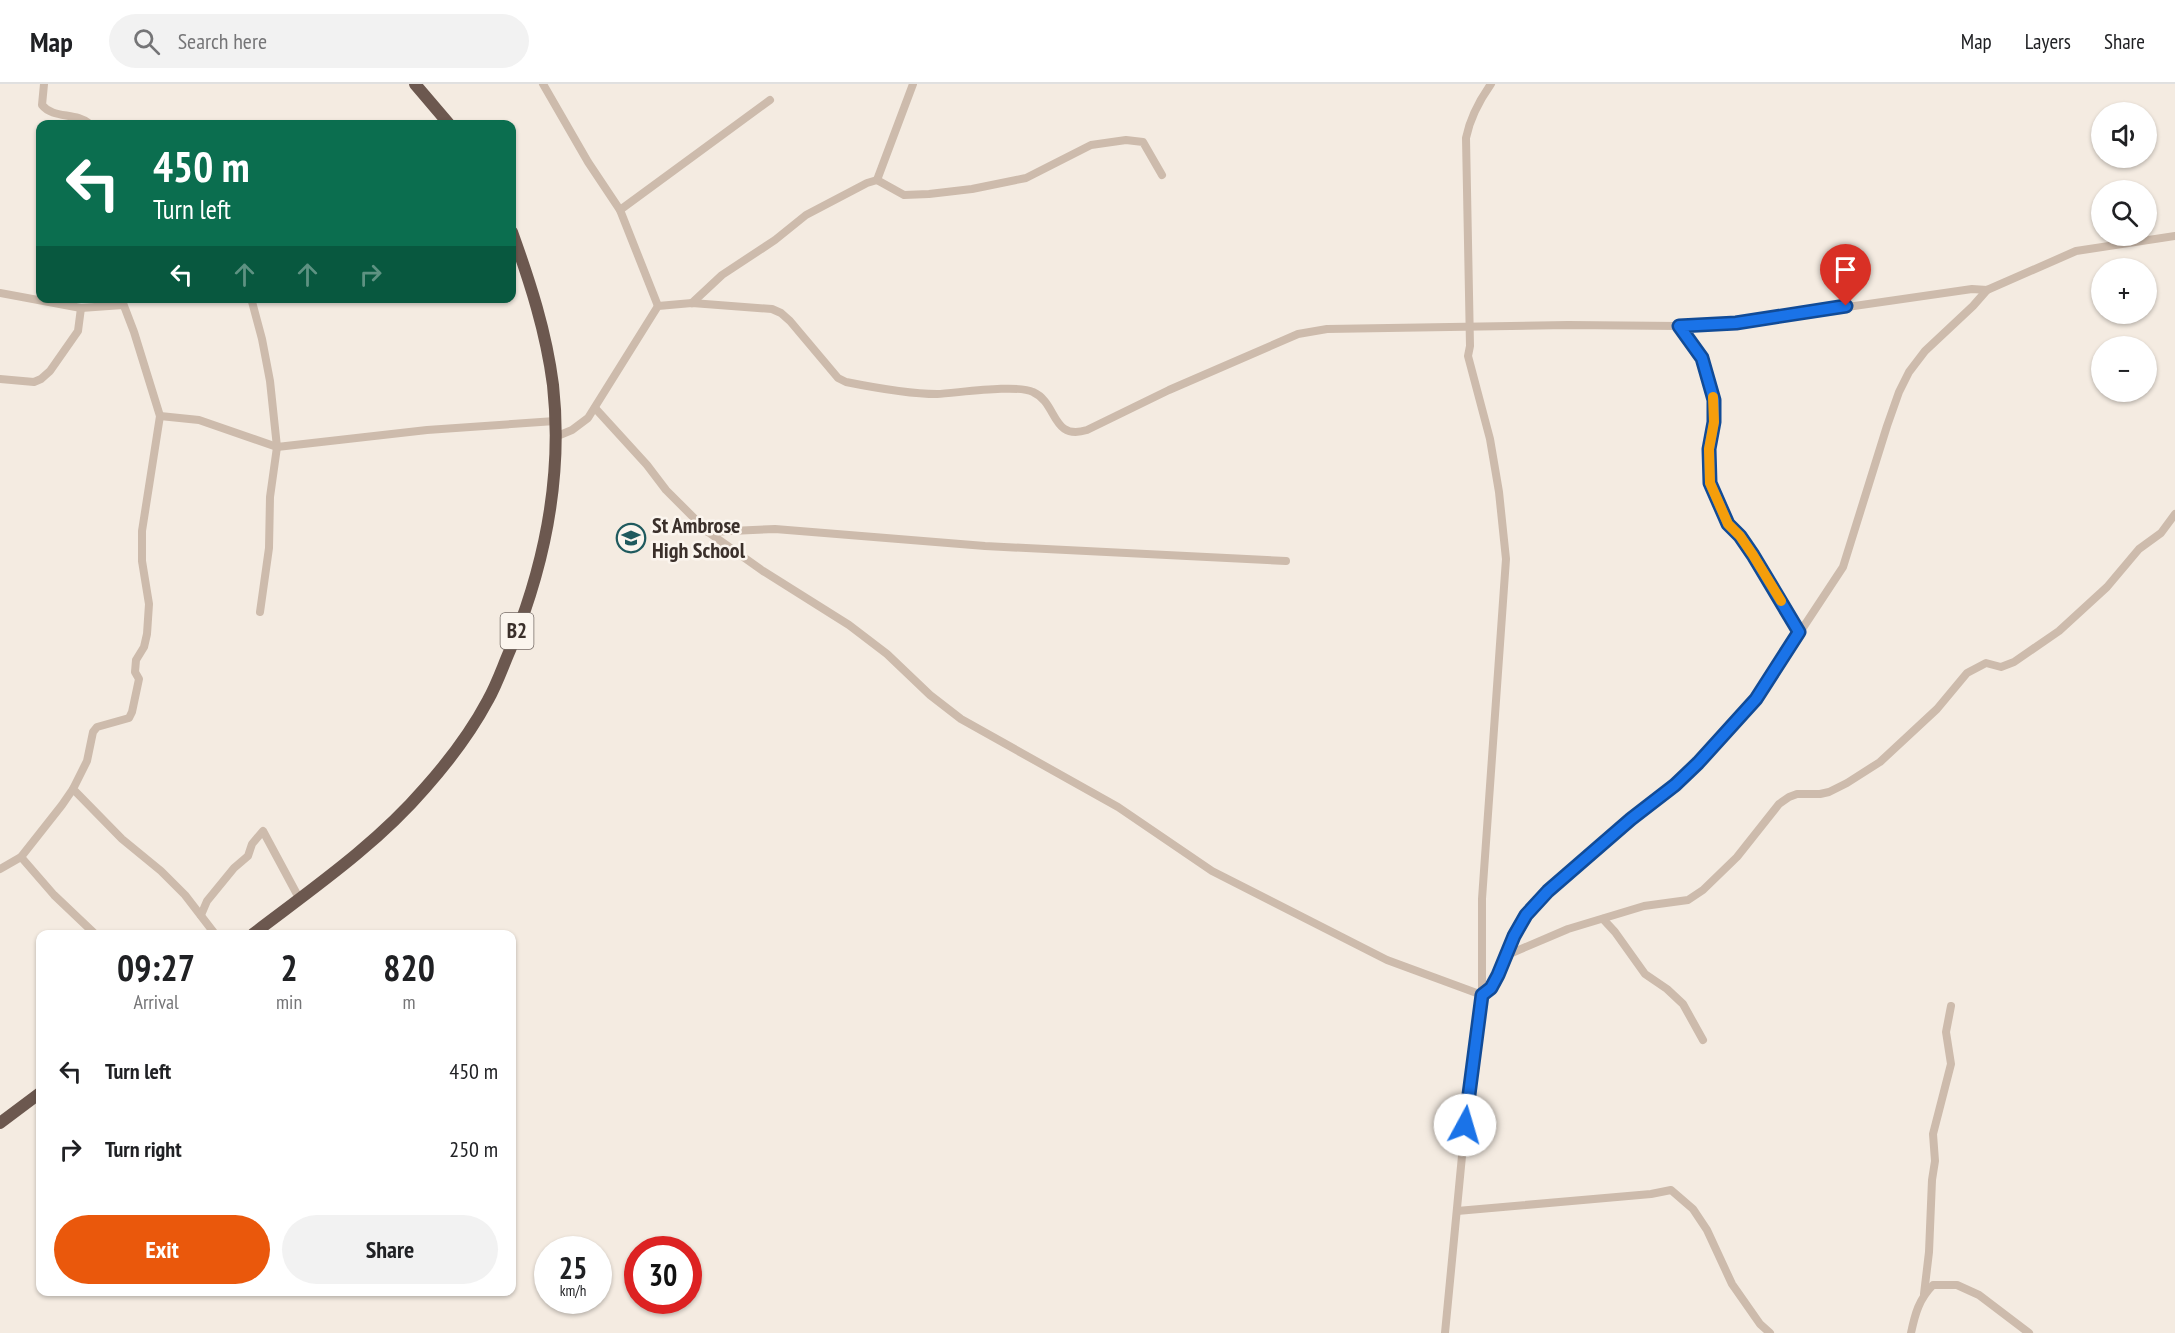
<!DOCTYPE html>
<meta charset="utf-8">
<style>
:root{--surface:#fff;--page:#f2f2f2;--text:#202124;--muted:#757577;--line:#e0e0e0;--accent:#ea580c}
body{margin:0;font-family:"PT Sans Narrow",sans-serif;background:var(--page);color:var(--text);height:100vh;display:flex;flex-direction:column;font-size:22px;white-space:nowrap}
*{box-sizing:border-box;margin:0}
p{font-size:20px;color:var(--muted)}
.icon{flex:none;width:33px;height:33px;fill:none;stroke:currentColor;stroke-width:2;stroke-linecap:round;stroke-linejoin:round}
.map{position:relative;flex:1;overflow:hidden}
.panel{position:absolute;left:36px;top:846px;width:480px;height:366px;display:flex;flex-direction:column;background:var(--surface);border-radius:12px;box-shadow:0 2px 4px #0004}
.panel>*{flex:none}
.hud{position:absolute;left:36px;top:36px;width:480px;height:183px;border-radius:12px;box-shadow:0 2px 4px #0004;background:#0b6e4f;color:#fff;overflow:hidden}
.fabs{position:absolute;left:2091px;top:18px;display:grid;gap:12px}
.fabs a{display:grid;place-items:center;width:66px;height:66px;border-radius:50%;background:var(--surface);box-shadow:0 2px 4px #0004;font-size:30px}
.speed{position:absolute;left:534px;top:1152px;display:flex;gap:12px;font-size:30px;font-weight:700;text-align:center}
.speed>*{display:grid;place-content:center;width:78px;height:78px;border-radius:50%;background:var(--surface);box-shadow:0 2px 4px #0004;line-height:1}
.speed small{font-size:15px;font-weight:400}
.speed .limit{border:9px solid #d22;background:#fff;color:#111}
.pin{position:absolute;display:grid;place-items:center;width:51px;height:51px;color:#fff;margin:-62px -26px;border-radius:50% 50% 50% 0;rotate:-45deg;box-shadow:0 0 6px #0007}
.pin .icon{rotate:45deg}
.me{position:absolute;width:66px;margin:-33px;rotate:6deg;stroke-linejoin:round;filter:drop-shadow(0 0 4px #0008)}
.turn{display:flex;align-items:center;gap:21px;height:126px;padding:0 18px;font-size:27px}
.turn .icon{width:78px;height:78px;stroke-width:2.5}
.turn b{display:block;font-size:42px;line-height:51px}
.lanes{display:flex;align-items:center;height:57px;padding:0 18px;background:#0003;justify-content:center;gap:30px;direction:ltr}
.lanes .off{opacity:.35}
.eta{display:flex;justify-content:space-evenly;align-items:center;height:102px;text-align:center}
.eta b{font-size:36px;font-weight:800;line-height:42px}
.cta{display:flex;gap:12px;margin-top:auto;padding:12px 18px}
.cta a{flex:1;height:69px;border-radius:36px;background:var(--accent);color:#fff;font-size:24px;font-weight:800;line-height:69px;text-align:center}
.cta a+a{background:var(--page);color:var(--text)}
ul{padding:0;list-style:none}
li{display:flex;align-items:center;gap:18px;height:78px;padding:0 18px}
li div{flex:1}
li b{display:block;font-size:22px}
li em{font-style:normal}
header{display:flex;align-items:center;gap:36px;box-sizing:border-box;height:84px;padding:0 30px;background:var(--surface);border-bottom:2px solid var(--line)}
header strong{font-size:28px}
nav{display:flex;gap:33px;margin-inline-start:auto;font-size:21px}
.search{width:420px;height:54px;background:var(--page);display:flex;align-items:center;gap:15px;box-sizing:border-box;padding:0 21px;border-radius:33px;color:var(--muted);font-size:22px}
.map>svg:first-child{display:block}
.lines{fill:none;stroke-linecap:round;stroke-linejoin:round}
.minor{stroke:#cdbbac;stroke-width:8}
.trunk{stroke:#6c584f;stroke-width:12}
.route-casing{stroke:#114b97;stroke-width:15}
.route{stroke:#1a73e8;stroke-width:10}
.slow{stroke:#f59e0b;stroke-width:10}
.labels{text-anchor:middle;stroke-width:5;stroke-linejoin:round;paint-order:stroke}
.shield{fill:#fbf5ee;stroke:#756b66;stroke-width:1.5}
.shield-label{font-size:21px;font-weight:bold;fill:#3b302b}
.poi-label{font-size:22px;font-weight:bold;fill:#3b302b;stroke:#fbf5ee;text-anchor:start}
</style>
<header>
<strong>Map</strong>
<div class="search"><svg class="icon" aria-label="search" viewBox="0 0 24 24"><circle cx="10" cy="10" r="6"/><path d="M15 15l6 6"/></svg>Search here</div>
<nav><a>Map</a><a>Layers</a><a>Share</a></nav>
</header>
<div class="map">
<svg width="2175" height="1249" viewBox="0 0 2175 1249">
<rect width="100%" height="100%" fill="#f4ebe1"/>
<g class="lines">
<g class="minor">
<path d="M 44,0 L 42,21 C 53,35 76,28 90,40"/>
<polyline points="543,0 588,78 620,126 658,222"/>
<polyline points="877,96 913,0"/>
<polyline points="620,126 770,16"/>
<polyline points="0,209 81,224 123,221"/>
<polyline points="121,214 134,248 160,332 142,447 142,477 149,520 147,550 144,563 136,576 135,588 139,595 132,628 129,634 97,643 93,648 87,677 73,705 122,755 161,787 185,811 215,850"/>
<polyline points="251,214 262,255 270,297 277,363 270,413 269,464 260,528"/>
<polyline points="692,219 722,191 775,156 806,131 867,99 877,96 904,111 929,110 972,105 1026,94 1091,61 1126,56 1143,58 1162,91"/>
<polyline points="1679,242 1702,274 1714,316 1714,338 1709,365 1710,399 1728,440 1740,452 1753,471 1799,548"/>
<polyline points="0,295 34,298 41,295 50,287 78,247 81,224"/>
<polyline points="595,324 647,381 666,406 708,448 763,487 849,541 887,570 930,611 961,635 1118,723 1212,787 1387,876 1482,911 1491,904 1498,891 1514,852 1526,831 1548,807 1631,736 1675,701 1698,679 1756,615 1843,483 1887,342 1899,308 1909,288 1925,267 1973,222 1987,206"/>
<polyline points="160,332 199,336 277,363 427,346 555,337"/>
<path d="M 555,353 L 572,346 L 588,334 L 658,222 L 692,219 L 772,225 L 781,229 L 790,237 L 838,294 L 846,298 C 871,303 912,310 937,310 C 958,309 1017,300 1033,308 C 1058,319 1051,357 1087,346 L 1169,306 L 1298,250 L 1327,245 L 1568,241 L 1679,242 L 1736,239 L 1972,205 L 1987,206 L 2076,167 L 2175,152"/>
<polyline points="708,448 775,445 985,462 1286,477"/>
<polyline points="21,773 54,811 95,850"/>
<polyline points="0,785 21,773 62,721 73,705"/>
<polyline points="201,831 207,817 234,784 248,772 252,760 263,747 299,814"/>
<polyline points="1603,835 1615,848 1645,890 1667,905 1683,920 1703,956"/>
<polyline points="1507,871 1568,845 1644,822 1688,816 1703,806 1737,773 1779,720 1789,713 1797,710 1820,710 1829,708 1847,699 1880,678 1937,625 1967,589 1986,579 2001,583 2014,578 2059,547 2107,503 2139,465 2161,449 2175,430"/>
<polyline points="1457,1127 1651,1110 1671,1106 1693,1125 1707,1146 1732,1200 1760,1240 1770,1249"/>
<polyline points="1924,1210 1929,1168 1932,1096 1935,1077 1933,1050 1951,980 1946,948 1951,922"/>
<path d="M 1445,1249 L 1467,1020 L 1482,911 L 1482,815 L 1506,475 L 1499,408 L 1490,355 L 1468,272 L 1470,262 L 1466,54 C 1470,34 1479,17 1491,0"/>
<path d="M 1911,1249 C 1915,1230 1919,1215 1933,1201 L 1957,1201 L 1979,1211 L 2029,1249"/>
</g>
<g class="trunk">
<polyline points="415,0 449,40"/>
<path d="M 253,850 C 312,805 376,761 425,704 C 449,677 471,648 488,616 C 497,600 503,582 510,566 C 545,481 563,392 553,301 C 546,247 530,198 512,148"/>
<polyline points="0,1039 40,1009"/>
</g>
</g>
<g class="lines">
<g class="route-casing">
<polyline id="route" points="1465,1041 1482,911 1491,904 1498,891 1514,852 1526,831 1548,807 1631,735 1675,701 1698,679 1756,615 1799,548 1753,471 1740,452 1728,440 1710,399 1709,365 1714,338 1714,316 1702,274 1679,242 1736,239 1846,222"/>
</g>
<use href="#route" class="route"/>
<polyline class="slow" points="1713,313 1714,338 1709,365 1710,399 1728,440 1740,452 1753,471 1781,517"/>
</g>
<defs>
<g id="school-ring" transform="scale(1.5)"><circle r="9.5" fill="#fbf5ee" stroke="#1f5a5e" stroke-width="1.5"/><path d="M0-5L7-2L0 1L-7-2ZM-4 1L0 2.5L4 1V4Q0 6-4 4Z" fill="#1f5a5e"/></g>
</defs>
<g fill-rule="evenodd">
<use href="#school-ring" x="631" y="454"/>
</g>
<g class="labels">
<rect class="shield" x="500.5" y="529" width="33" height="36" rx="4.5"/>
<g class="shield-label">
<text x="517" y="554">B2</text>
</g>
<g class="poi-label">
<text x="652" y="449">St Ambrose<tspan x="652" dy="25">High School</tspan></text>
</g>
</g>
</svg>
<div class="fabs">
<a><svg class="icon" aria-label="sound" viewBox="0 0 24 24"><path d="M4 9h4l5-4v14l-5-4H4zM17 9q2 3 0 6"/></svg></a>
<a><svg class="icon" aria-label="search" viewBox="0 0 24 24"><circle cx="10" cy="10" r="6"/><path d="M15 15l6 6"/></svg></a>
<a>+</a>
<a>−</a>
</div>
<div class="speed"><div>25<small>km/h</small></div><div class="limit">30</div></div>
<div class="pin" style="left:1846px;top:222px;background:#d93025"><svg class="icon" aria-label="arrive" viewBox="0 0 24 24"><path d="M6 21V4h12l-3 4 3 4H6"/></svg></div>
<svg class="me" style="left:1465px;top:1041px" viewBox="-20 -20 40 40"><circle r="19" fill="#fff"/><path d="M0-13L10 11 0 6-10 11z" fill="#1a73e8"/></svg>
<div class="hud">
<div class="turn"><svg class="icon" aria-label="left" viewBox="0 0 24 24"><path d="M17 20v-9H6M10 6l-5 5 5 5"/></svg><div><b>450 m</b>Turn left</div></div>
<div class="lanes"><svg class="icon" aria-label="left" viewBox="0 0 24 24"><path d="M17 20v-9H6M10 6l-5 5 5 5"/></svg><svg class="icon off" aria-label="ahead" viewBox="0 0 24 24"><path d="M12 20V5M6 11l6-6 6 6"/></svg><svg class="icon off" aria-label="ahead" viewBox="0 0 24 24"><path d="M12 20V5M6 11l6-6 6 6"/></svg><svg class="icon off" aria-label="right" viewBox="0 0 24 24"><path d="M7 20v-9h11M14 6l5 5-5 5"/></svg></div>
</div>
<section class="panel">
<div class="eta">
<div><b>09:27</b><p>Arrival</p></div>
<div><b>2</b><p>min</p></div>
<div><b>820</b><p>m</p></div>
</div>
<ul>
<li><svg class="icon" aria-label="left" viewBox="0 0 24 24"><path d="M17 20v-9H6M10 6l-5 5 5 5"/></svg><div><b>Turn left</b></div><em>450 m</em></li>
<li><svg class="icon" aria-label="right" viewBox="0 0 24 24"><path d="M7 20v-9h11M14 6l5 5-5 5"/></svg><div><b>Turn right</b></div><em>250 m</em></li>
</ul>
<div class="cta"><a>Exit</a><a>Share</a></div>
</section>
</div>
